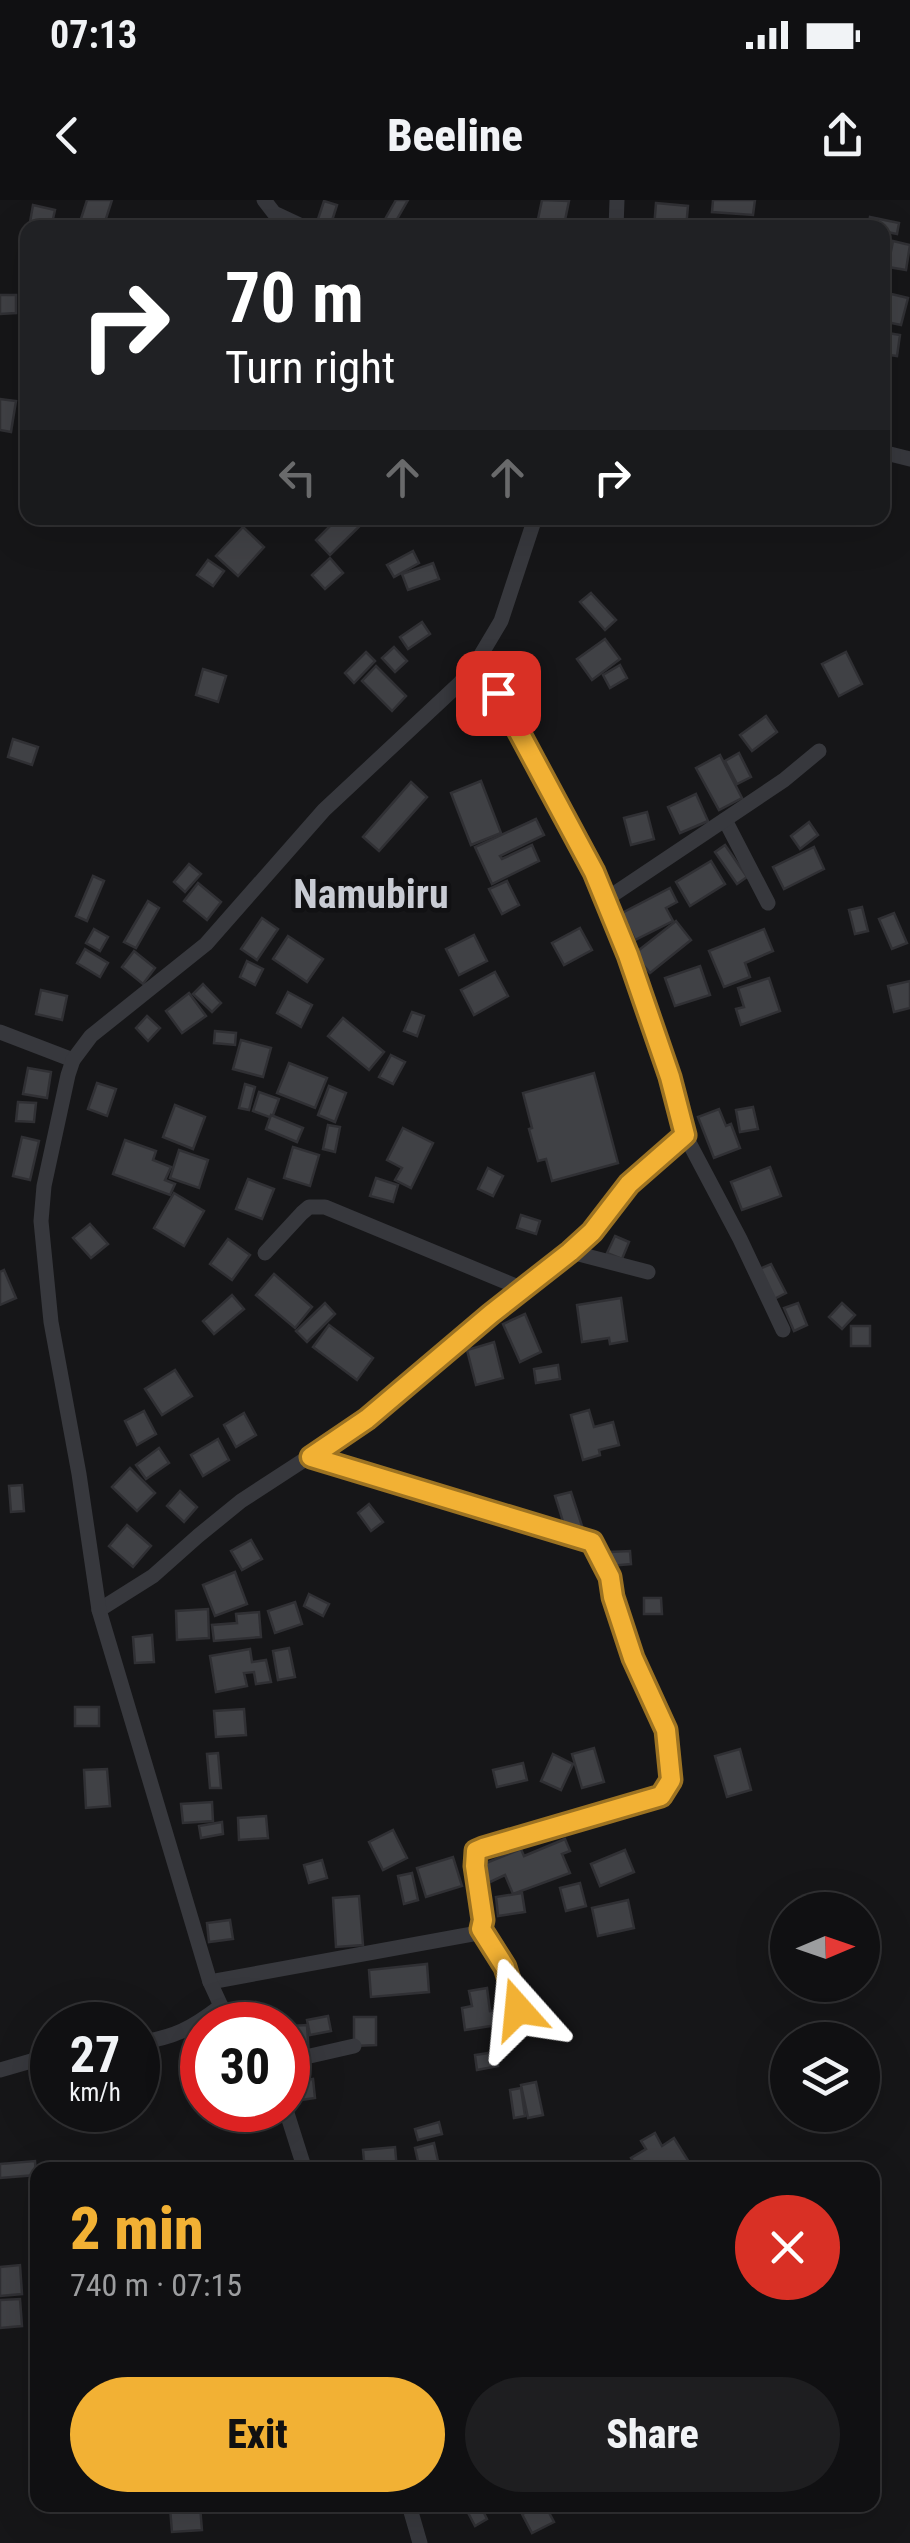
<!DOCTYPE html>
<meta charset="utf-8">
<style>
:root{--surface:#101012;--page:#1e1e20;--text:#f1f3f6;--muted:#9c9d9f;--line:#303032;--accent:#f2b134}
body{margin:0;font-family:"Roboto Condensed",sans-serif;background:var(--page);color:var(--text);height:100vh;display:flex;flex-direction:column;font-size:38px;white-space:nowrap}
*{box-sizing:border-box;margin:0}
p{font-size:32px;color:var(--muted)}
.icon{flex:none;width:55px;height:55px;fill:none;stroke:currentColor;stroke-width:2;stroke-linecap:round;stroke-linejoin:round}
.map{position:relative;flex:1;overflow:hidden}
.drawer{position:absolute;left:30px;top:1962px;width:850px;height:350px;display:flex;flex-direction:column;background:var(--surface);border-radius:20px;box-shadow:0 10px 40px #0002,0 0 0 2px var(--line)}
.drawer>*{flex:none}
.hud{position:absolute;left:20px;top:20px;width:870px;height:305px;border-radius:20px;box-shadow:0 10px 40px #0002,0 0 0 2px var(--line);background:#202124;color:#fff;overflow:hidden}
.needle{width:65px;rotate:88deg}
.buttons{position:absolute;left:770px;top:1692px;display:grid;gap:20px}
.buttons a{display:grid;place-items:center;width:110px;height:110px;border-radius:50%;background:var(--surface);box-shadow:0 10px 40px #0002,0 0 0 2px var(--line);font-size:50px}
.speed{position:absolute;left:30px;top:1802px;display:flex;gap:20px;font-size:50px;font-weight:700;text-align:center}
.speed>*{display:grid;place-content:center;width:130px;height:130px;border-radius:50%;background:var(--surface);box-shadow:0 10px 40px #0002,0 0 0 2px var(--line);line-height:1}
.speed small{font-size:25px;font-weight:400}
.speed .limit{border:15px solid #d22;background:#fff;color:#111}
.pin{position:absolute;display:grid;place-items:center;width:85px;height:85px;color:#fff;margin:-42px;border-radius:20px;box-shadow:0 5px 15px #0006}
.me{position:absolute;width:110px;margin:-55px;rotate:342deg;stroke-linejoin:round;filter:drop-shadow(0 0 8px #0008)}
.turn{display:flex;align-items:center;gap:35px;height:210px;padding:0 40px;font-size:45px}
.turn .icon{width:130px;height:130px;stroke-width:2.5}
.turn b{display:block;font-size:70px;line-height:85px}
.lanes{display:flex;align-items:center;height:95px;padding:0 40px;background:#0003;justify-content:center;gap:50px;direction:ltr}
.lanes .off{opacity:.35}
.round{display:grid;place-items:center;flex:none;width:105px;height:105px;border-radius:52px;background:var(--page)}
.head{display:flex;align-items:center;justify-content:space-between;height:170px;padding:0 40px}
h1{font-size:60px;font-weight:800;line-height:75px;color:var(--accent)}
.primary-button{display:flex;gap:20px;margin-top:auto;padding:20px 40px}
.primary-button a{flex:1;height:115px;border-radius:60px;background:var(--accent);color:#111;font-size:40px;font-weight:800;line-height:115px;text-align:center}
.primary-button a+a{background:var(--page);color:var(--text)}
.status{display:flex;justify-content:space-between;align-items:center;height:70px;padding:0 50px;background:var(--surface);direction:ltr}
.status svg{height:28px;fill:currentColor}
header{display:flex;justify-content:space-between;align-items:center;height:130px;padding:0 40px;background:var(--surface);font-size:45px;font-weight:800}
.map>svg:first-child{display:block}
.building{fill:#404145;stroke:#303034;stroke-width:2.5}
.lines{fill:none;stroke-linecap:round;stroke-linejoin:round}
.street{stroke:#37383d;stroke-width:15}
.route-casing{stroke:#9d7322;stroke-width:25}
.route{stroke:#f2b134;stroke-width:18}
.labels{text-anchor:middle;stroke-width:9;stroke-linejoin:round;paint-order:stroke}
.quarter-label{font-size:40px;font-weight:bold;fill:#c9ccd4;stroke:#111113}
</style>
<div class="status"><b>07:13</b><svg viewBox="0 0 49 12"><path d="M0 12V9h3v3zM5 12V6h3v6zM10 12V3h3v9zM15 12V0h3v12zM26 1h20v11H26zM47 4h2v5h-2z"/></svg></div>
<header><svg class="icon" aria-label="back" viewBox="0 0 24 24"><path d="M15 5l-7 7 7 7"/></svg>Beeline<svg class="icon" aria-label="share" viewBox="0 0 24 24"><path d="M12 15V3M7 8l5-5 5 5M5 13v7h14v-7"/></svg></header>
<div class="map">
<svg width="910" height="2343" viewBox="0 0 910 2343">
<rect width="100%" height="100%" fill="#161618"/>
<g class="building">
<polygon points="87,0 112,0 103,28 78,28"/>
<polygon points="396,0 408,0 393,26 384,21"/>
<polygon points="542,0 569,1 564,25 538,19"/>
<polygon points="713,0 755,0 753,15 712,12"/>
<polygon points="324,1 337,5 330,27 317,22"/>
<polygon points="656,3 688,6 686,28 654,28"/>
<polygon points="33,5 55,10 51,28 29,28"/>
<polygon points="870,17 899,23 897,34 882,31 882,28 868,28"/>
<polygon points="893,41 910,45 906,70 888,67"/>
<polygon points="883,92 908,98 901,125 882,121"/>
<polygon points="0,95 16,95 16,113 0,114"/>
<polygon points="882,132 900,135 897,156 882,154"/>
<polygon points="0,199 16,201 11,232 0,230"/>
<polygon points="338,318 368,318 330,355 316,340"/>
<polygon points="243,327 264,347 238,376 216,356"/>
<polygon points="413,351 419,363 394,377 387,365"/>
<polygon points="330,358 343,373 325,389 312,375"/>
<polygon points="208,360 224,371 213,386 197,375"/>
<polygon points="433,363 439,379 408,390 402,374"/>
<polygon points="591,393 616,420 605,430 580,402"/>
<polygon points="422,422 430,434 408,449 400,437"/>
<polygon points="605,439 620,459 592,480 577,459"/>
<polygon points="394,447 407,461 395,472 382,458"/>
<polygon points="366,452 375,461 354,483 345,473"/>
<polygon points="846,452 862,484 839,496 822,464"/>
<polygon points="620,465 627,478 610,488 603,475"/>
<polygon points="376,466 406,496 392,511 362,481"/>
<polygon points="203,469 226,476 218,502 196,495"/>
<polygon points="766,516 777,532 752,551 740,535"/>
<polygon points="13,539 38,547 32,565 8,557"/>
<polygon points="739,553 751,577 737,584 725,561"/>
<polygon points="720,555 742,598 719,610 696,568"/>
<polygon points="481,581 501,633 471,645 451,593"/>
<polygon points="411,582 427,597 379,651 363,637"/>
<polygon points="696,594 708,621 680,633 668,607"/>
<polygon points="647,612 654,639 631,645 624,618"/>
<polygon points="536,619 544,635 500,656 502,659 532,645 539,661 492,684 475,647"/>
<polygon points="809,622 818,635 800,649 791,636"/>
<polygon points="725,645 747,677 737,684 715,652"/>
<polygon points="814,647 824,669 784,689 773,667"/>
<polygon points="711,661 725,684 690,706 676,682"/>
<polygon points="189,664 201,674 185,692 174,682"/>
<polygon points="93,676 104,681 87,721 76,716"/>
<polygon points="507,681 519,705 502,714 489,689"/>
<polygon points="198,683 221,702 207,720 184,701"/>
<polygon points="670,688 677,702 666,708 673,721 635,740 622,713"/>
<polygon points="148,701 159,708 136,748 124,742"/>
<polygon points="862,707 868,731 855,734 849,710"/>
<polygon points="894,713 907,743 892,749 879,719"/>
<polygon points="262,718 278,729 257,760 241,749"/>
<polygon points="676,721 691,740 650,773 634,754"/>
<polygon points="580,728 592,750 564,765 552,743"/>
<polygon points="94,729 108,737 100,751 86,743"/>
<polygon points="764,729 773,751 745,763 750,777 724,787 709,751"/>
<polygon points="474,735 487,761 459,775 446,749"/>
<polygon points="288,736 323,759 307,782 273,759"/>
<polygon points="85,749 108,763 100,777 77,763"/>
<polygon points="134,751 155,768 143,784 122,767"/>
<polygon points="247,761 263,769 255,785 240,777"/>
<polygon points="700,766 710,795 675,806 665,778"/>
<polygon points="495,772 508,796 474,815 461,790"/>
<polygon points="769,778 780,811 741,825 736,809 744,807 738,788"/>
<polygon points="910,781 910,808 894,812 888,786"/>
<polygon points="203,784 221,803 212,812 193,794"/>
<polygon points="41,790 67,796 62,820 36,814"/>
<polygon points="288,792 312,805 301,827 277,813"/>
<polygon points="189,793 206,816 182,833 166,811"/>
<polygon points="412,812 424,816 417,836 404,831"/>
<polygon points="147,816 160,828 148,841 136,828"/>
<polygon points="343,818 384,852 369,870 328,836"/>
<polygon points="215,831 236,833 235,845 214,843"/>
<polygon points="241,840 271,848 263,877 233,869"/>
<polygon points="391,855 405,862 393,884 379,877"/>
<polygon points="289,863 327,878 315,908 277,893"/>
<polygon points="28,868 51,872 47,898 23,894"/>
<polygon points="594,873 618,963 552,981 546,959 538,961 529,929 532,928 523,893"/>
<polygon points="97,883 116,889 107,916 88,909"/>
<polygon points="245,884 255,887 249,910 239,908"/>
<polygon points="329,886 346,893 335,922 318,915"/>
<polygon points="259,892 279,899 272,918 253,911"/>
<polygon points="18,902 36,903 34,922 16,921"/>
<polygon points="175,905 205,917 193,949 163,937"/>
<polygon points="753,907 758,929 740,932 736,910"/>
<polygon points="719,909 726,926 731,924 740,948 714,958 698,917"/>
<polygon points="271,915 303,928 297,942 266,929"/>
<polygon points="328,925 340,927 335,952 323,949"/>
<polygon points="403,928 433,943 411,988 395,980 402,968 387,960"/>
<polygon points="22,937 39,941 30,980 13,976"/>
<polygon points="125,940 156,951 153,960 171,967 165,980 175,984 170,995 113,974"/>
<polygon points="293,947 319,955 310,986 284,978"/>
<polygon points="179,950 208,960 199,988 170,978"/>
<polygon points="770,967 781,996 742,1010 731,982"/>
<polygon points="488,968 503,976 493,996 478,989"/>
<polygon points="376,978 398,985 393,1002 370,996"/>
<polygon points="248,979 274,989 262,1019 236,1009"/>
<polygon points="174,993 204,1011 184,1046 154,1028"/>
<polygon points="521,1015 540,1021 536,1034 517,1028"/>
<polygon points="90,1024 108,1044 91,1058 73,1038"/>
<polygon points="615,1036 629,1042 622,1059 607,1053"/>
<polygon points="228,1039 250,1055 232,1080 210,1064"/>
<polygon points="771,1064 786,1093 772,1100 757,1070"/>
<polygon points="4,1070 16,1098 0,1105 0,1072"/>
<polygon points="274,1074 312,1107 295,1128 256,1095"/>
<polygon points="232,1095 244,1109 214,1134 203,1121"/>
<polygon points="621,1098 627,1141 610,1144 609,1138 582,1142 577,1105"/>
<polygon points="325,1103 335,1114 307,1142 296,1131"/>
<polygon points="798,1103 807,1125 794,1131 784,1108"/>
<polygon points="842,1103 855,1115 842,1129 829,1117"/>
<polygon points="525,1114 541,1152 520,1162 503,1124"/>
<polygon points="329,1125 373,1158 357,1180 313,1147"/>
<rect x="851" y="1126" width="19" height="20"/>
<polygon points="494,1142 503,1178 476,1185 467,1150"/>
<polygon points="558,1165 560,1179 536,1183 534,1169"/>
<polygon points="175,1170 192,1196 162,1215 145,1189"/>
<polygon points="589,1210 594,1227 613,1222 619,1245 599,1250 600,1255 583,1260 571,1215"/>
<polygon points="144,1211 156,1234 137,1245 125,1221"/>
<polygon points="244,1213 256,1235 236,1247 224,1225"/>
<polygon points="218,1239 229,1260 203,1276 191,1255"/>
<polygon points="159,1248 169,1263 146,1279 136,1265"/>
<polygon points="130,1268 155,1293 137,1311 112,1287"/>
<polygon points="22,1285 24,1311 11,1312 9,1286"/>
<polygon points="180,1291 197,1307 184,1322 167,1306"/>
<polygon points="571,1292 582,1326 566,1331 555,1296"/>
<polygon points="369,1304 383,1322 371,1331 358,1313"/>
<polygon points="127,1325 151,1346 133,1367 109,1346"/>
<polygon points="251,1340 262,1359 242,1370 231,1351"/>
<polygon points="630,1351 631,1364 610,1366 609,1352"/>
<polygon points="235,1372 247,1404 215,1416 203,1385"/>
<polygon points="309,1394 329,1404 323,1416 304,1406"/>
<polygon points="644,1398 661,1398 662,1414 644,1414"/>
<polygon points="295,1402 302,1424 275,1433 268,1411"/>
<polygon points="208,1409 209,1438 177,1440 176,1411"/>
<polygon points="259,1412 261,1437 214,1441 212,1425 237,1423 236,1414"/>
<polygon points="152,1435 154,1462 135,1463 133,1437"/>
<polygon points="289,1448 295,1477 278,1480 273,1451"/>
<polygon points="250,1449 252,1462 266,1460 271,1482 256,1484 254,1472 244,1473 247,1486 216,1492 210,1456"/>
<rect x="75" y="1507" width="24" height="19"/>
<polygon points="244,1509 246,1535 216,1537 214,1511"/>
<polygon points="594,1548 604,1582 582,1588 572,1554"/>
<polygon points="740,1549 751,1590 727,1597 715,1556"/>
<polygon points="218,1553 221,1588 210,1588 207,1554"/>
<polygon points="553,1554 573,1564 561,1590 541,1581"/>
<polygon points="523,1563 527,1580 497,1587 493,1570"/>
<polygon points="107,1569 110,1606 86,1608 84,1570"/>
<polygon points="212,1602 213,1621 183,1623 181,1604"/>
<polygon points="266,1616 268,1638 239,1640 238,1618"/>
<polygon points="222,1622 223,1634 201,1638 199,1626"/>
<polygon points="393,1630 407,1658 383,1670 369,1642"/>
<polygon points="565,1639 570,1651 562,1654 570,1673 513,1694 505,1675 488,1683 481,1665 521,1649 524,1656"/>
<polygon points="625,1650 634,1672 600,1686 591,1664"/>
<polygon points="453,1657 462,1686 426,1697 417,1668"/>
<polygon points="322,1660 327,1678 309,1683 304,1665"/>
<polygon points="412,1673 418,1700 404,1704 398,1676"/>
<polygon points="580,1683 586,1706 566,1711 560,1688"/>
<polygon points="522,1693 525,1712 498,1716 496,1697"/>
<polygon points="359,1696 363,1745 336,1747 333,1698"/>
<polygon points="628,1700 634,1728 598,1736 592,1708"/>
<polygon points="230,1720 233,1739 209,1742 207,1723"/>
<polygon points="427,1764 429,1792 371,1797 369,1770"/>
<polygon points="487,1788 490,1811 507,1809 510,1823 465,1830 462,1808 472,1806 469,1791"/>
<polygon points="328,1816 331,1831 310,1835 307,1820"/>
<polygon points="354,1817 376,1817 376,1845 354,1846"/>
<polygon points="307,1825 309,1856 292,1857 290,1826"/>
<polygon points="495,1852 498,1866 477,1870 475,1855"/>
<polygon points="313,1879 315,1898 294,1901 291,1882"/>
<polygon points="536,1882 543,1915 528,1918 521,1885"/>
<polygon points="521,1888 525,1916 514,1918 510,1890"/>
<polygon points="439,1922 442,1934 418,1940 415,1929"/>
<polygon points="655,1933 662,1946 674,1938 694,1970 638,1970 631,1958 646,1949 641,1941"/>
<polygon points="434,1943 440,1970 420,1970 415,1948"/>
<polygon points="395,1947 397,1970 365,1970 363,1950"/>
<polygon points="35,1961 36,1975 0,1978 0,1964"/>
<polygon points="20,2065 22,2094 0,2096 0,2067"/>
<polygon points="20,2099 22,2126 0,2128 0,2100"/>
<polygon points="464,2305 480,2305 487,2319 475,2326"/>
<polygon points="541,2305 545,2305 554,2322 532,2333 522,2314"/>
<polygon points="200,2306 202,2330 172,2332 170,2308"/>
</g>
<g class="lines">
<g class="street">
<polyline points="264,0 274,13 306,28"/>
<polyline points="616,28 617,0"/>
<polyline points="882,252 910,259"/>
<polyline points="479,458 594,672 628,755 669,877 685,935 740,1039 783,1130"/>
<polyline points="725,620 768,703"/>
<polyline points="605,700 784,580 819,551"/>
<polyline points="0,832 73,860"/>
<polyline points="571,1052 648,1072"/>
<polyline points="265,1053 302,1013 309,1007 325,1007 523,1089"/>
<polyline points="99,1410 153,1376 198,1336 241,1301 367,1219 491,1114 571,1052 592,1032 629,985 685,935"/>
<polyline points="481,1729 505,1767 518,1809"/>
<path d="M 210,1782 L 478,1733 C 491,1708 470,1678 477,1651 L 661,1596 L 671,1580 L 666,1530 L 633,1458 L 613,1397 L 611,1377 L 593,1342 L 311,1257"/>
<polyline points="239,1825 221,1806 210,1782 99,1410 79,1274 51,1122 41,1021 44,986 68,875 73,860 91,836 206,744 324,610 460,483 479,458 501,421 535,318"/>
<path d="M 138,1843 C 175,1837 191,1829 221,1806"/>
<polyline points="288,1861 354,1846"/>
<polyline points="0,1870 52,1855"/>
<polyline points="286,1910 305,1970"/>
<polyline points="409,2305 420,2343"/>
</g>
</g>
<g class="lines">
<g class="route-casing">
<polyline id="route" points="498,493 594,672 628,755 670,877 685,935 629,984 592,1032 570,1052 491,1114 367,1219 311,1257 592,1342 610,1377 613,1397 633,1458 666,1530 671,1580 661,1596 483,1648 476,1651 475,1666 483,1720 481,1729 505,1767 518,1809"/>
</g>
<use href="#route" class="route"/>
</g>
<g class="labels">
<g class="quarter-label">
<text x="371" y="708">Namubiru</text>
</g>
</g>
</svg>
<div class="buttons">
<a><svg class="needle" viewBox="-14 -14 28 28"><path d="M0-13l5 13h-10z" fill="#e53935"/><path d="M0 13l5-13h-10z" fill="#9c9d9f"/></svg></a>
<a><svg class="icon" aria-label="layers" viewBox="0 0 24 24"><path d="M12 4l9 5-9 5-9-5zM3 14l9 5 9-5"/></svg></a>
</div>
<div class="speed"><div>27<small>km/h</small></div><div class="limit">30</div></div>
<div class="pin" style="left:498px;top:493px;background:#d93025"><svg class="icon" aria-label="arrive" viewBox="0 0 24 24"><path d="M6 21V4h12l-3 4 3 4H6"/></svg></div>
<svg class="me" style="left:518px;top:1809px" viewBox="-20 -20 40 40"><path d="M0-17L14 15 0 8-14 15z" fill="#f2b134" stroke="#fff" stroke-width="4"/></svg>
<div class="hud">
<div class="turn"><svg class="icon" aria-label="right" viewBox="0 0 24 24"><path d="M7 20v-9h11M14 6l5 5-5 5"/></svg><div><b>70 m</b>Turn right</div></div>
<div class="lanes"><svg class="icon off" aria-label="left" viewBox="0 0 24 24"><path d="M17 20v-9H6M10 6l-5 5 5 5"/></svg><svg class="icon off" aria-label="ahead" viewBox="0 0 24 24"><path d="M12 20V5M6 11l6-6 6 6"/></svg><svg class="icon off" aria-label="ahead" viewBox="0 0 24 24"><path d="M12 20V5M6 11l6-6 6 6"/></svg><svg class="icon" aria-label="right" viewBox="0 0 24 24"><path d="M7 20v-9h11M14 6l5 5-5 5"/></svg></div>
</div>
<section class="drawer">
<div class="head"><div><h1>2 min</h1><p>740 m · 07:15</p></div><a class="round" style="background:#d93025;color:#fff"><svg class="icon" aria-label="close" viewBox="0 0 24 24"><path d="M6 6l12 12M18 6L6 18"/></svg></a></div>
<div class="primary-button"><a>Exit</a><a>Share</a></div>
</section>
</div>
